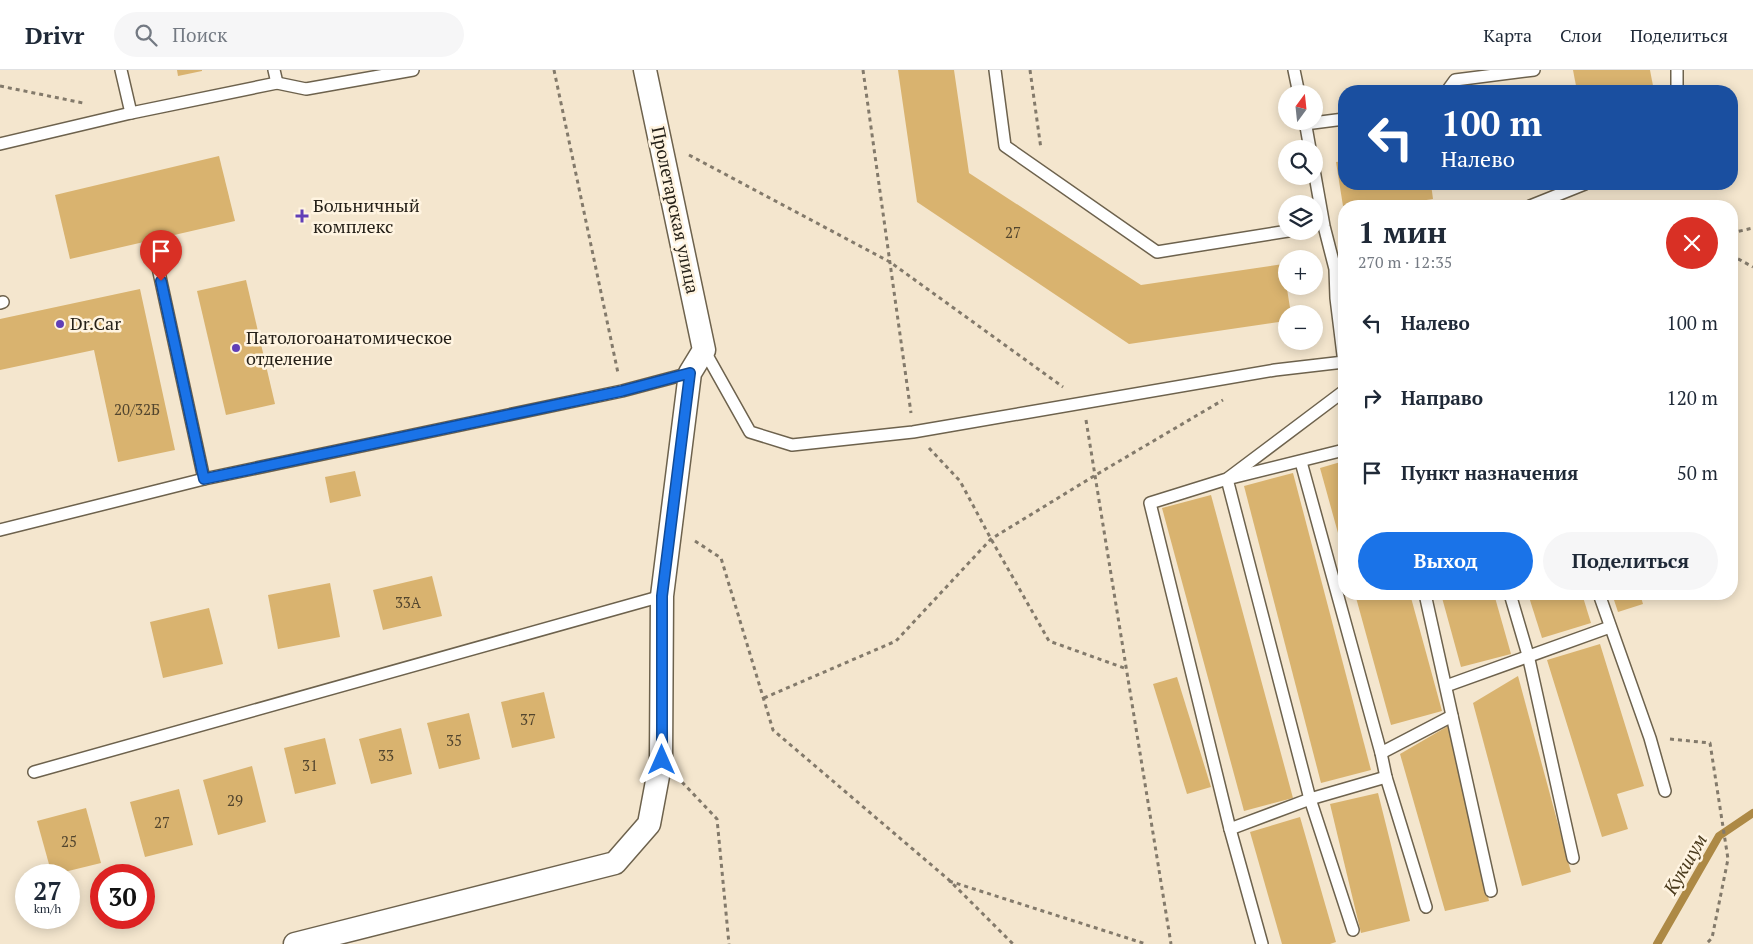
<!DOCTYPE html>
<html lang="ru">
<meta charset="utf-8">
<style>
:root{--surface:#fff;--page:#f6f6f7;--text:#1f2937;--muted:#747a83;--line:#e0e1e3;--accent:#1a73e8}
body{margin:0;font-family:"PT Serif",serif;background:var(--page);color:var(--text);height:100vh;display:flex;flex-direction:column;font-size:19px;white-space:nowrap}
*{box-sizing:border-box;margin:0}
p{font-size:16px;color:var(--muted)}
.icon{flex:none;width:28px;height:28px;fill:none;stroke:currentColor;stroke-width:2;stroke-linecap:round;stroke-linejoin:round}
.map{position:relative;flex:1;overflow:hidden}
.details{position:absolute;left:1338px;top:130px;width:400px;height:400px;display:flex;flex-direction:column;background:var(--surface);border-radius:20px;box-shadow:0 2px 12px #0003}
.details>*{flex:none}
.banner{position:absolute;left:1338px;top:15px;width:400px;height:105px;border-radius:20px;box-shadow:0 2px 12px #0003;background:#1a4fa0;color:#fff;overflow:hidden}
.needle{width:32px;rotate:15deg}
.tools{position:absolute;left:1278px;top:15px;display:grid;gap:10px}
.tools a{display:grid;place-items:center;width:45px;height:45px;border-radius:50%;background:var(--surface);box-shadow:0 2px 12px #0003;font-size:25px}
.speed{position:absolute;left:15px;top:794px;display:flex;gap:10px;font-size:25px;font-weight:700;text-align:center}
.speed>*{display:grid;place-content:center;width:65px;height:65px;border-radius:50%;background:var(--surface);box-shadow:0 2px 12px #0003;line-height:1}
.speed small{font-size:12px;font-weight:400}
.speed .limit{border:8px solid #d22;background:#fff;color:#111}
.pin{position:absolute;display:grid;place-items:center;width:42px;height:42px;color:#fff;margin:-51px -21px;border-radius:50% 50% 50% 0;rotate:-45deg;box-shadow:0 0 5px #0007}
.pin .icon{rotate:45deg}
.me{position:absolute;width:55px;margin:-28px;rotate:0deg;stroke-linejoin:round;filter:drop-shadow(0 0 4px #0008)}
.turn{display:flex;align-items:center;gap:18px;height:105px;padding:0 20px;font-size:22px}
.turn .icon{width:65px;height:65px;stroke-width:2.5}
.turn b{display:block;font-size:35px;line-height:42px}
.round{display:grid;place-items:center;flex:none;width:52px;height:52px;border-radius:26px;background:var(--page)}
.overview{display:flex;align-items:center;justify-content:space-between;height:85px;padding:0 20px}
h1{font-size:30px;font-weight:600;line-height:38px}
.button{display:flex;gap:10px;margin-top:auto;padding:10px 20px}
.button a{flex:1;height:58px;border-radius:30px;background:var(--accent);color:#fff;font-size:20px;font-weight:600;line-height:58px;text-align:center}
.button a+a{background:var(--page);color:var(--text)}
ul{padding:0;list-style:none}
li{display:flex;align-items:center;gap:15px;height:75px;padding:0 20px}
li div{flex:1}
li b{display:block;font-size:19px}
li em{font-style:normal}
header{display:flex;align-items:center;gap:30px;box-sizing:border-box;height:70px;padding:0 25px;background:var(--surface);border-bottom:1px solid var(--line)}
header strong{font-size:24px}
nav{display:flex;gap:28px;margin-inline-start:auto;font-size:18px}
.search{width:350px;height:45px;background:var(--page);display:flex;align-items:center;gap:12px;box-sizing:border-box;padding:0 18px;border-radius:28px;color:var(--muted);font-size:19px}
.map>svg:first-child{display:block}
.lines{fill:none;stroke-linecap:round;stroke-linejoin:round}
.stream{stroke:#ad8945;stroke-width:8}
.building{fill:#d9b36f}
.service-casing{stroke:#6d624d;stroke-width:14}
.minor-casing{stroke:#6d624d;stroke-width:25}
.path{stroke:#837a6b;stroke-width:3;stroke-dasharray:4 4;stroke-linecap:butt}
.service{stroke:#fff;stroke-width:11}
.minor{stroke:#fff;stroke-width:22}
.route-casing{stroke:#114b97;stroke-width:12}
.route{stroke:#1a73e8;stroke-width:9}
.poi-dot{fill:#613fb7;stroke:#fff4e1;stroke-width:2}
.labels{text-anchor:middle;stroke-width:5;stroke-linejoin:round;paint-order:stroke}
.number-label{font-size:15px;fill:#52452e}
.poi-label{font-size:18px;fill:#252018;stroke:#fff4e1;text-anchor:start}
.street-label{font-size:18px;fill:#252018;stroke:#fff4e1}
.water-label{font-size:19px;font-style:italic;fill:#49391b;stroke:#fff4e1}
</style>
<header>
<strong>Drivr</strong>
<div class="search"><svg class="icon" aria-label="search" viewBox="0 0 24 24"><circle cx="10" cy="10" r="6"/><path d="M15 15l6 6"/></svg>Поиск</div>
<nav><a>Карта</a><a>Слои</a><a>Поделиться</a></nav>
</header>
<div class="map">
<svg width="1753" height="874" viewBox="0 0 1753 874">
<rect width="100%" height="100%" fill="#f4e6ce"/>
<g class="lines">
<polyline class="stream" points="1657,874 1719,766 1753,743"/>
</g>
<g class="building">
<polygon points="177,0 202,0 202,1 178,6"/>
<polygon points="898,0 954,0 969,103 1141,215 1283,194 1291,244 1286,244 1286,251 1129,274 917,132"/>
<polygon points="1573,0 1650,0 1654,21 1577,21"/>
<polygon points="219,86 235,151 70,189 55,125"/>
<polygon points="1344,91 1344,114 1431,114 1433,129 1387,136 1343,136 1336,92"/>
<polygon points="246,210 275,334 226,345 197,221"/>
<polygon points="140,219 175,380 118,392 94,280 0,300 0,249"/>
<polygon points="1344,391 1344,481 1343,481 1320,398"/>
<polygon points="355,401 361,426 330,433 325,407"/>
<polygon points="1293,403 1371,700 1321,713 1244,416"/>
<polygon points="1211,425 1293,728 1244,741 1162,438"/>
<polygon points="432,506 442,546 383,560 373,520"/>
<polygon points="330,513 340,567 278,579 268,525"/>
<polygon points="1355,524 1410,524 1442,641 1391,655"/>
<polygon points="1441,524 1494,524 1511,584 1461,597"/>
<polygon points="1528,524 1582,524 1591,553 1542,568"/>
<polygon points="1612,524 1640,524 1643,534 1618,542"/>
<polygon points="209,538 223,594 163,608 150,552"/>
<polygon points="1600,574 1644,716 1617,724 1628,759 1602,767 1547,590"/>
<polygon points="1518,606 1571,802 1522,816 1473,633"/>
<polygon points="1177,607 1211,717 1187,724 1153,614"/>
<polygon points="544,622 555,668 512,678 501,632"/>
<polygon points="469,643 480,689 439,699 427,653"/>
<polygon points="1448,656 1489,831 1445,841 1400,684"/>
<polygon points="401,658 412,704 371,714 359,669"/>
<polygon points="325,668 336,714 295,724 284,678"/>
<polygon points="252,696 266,752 218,765 203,710"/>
<polygon points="179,719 193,775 145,787 130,732"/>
<polygon points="1378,723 1410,851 1361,863 1330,734"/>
<polygon points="86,738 101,793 52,805 37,751"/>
<polygon points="1300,747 1336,872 1330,874 1282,874 1250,762"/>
</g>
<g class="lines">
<g class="service-casing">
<g id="service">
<polyline points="121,0 131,43 277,13 306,19 413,0"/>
<polyline points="274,0 277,13"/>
<polyline points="995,0 1005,76 1157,182 1288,161"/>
<polyline points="1294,0 1299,24"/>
<polyline points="1677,0 1677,21"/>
<polyline points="1447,21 1455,10 1534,0"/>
<polyline points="1305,51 1310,79"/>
<polyline points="1305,54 1344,49"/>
<polyline points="0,74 131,43"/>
<polyline points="1314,100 1324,156 1335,199 1336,228 1344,293"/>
<polyline points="1530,136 1585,114"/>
<polyline points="157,193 204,409"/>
<polyline points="0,233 3,232"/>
<polyline points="704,280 750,362 792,375 913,362 1275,300 1344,292"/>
<polyline points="1344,380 1227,409 1310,729 1353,860"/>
<polyline points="1301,392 1381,683 1386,707 1426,837"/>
<polyline points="0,460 204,409 622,321 690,303"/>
<polyline points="1425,524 1491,821"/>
<polyline points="1510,524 1528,585 1573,788"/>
<polyline points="1599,524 1650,668 1665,721"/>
<polyline points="1446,616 1610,557"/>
<polyline points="1381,683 1452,646"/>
<polyline points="34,702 662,526"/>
<polyline points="1230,759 1310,729 1386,707"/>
<polyline points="1262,874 1230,759 1150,433 1227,409 1344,321"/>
</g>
</g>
<g class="minor-casing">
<polyline id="minor" points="295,874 615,793 649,754 661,690 662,526 690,303 704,280 645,0"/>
</g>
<g class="path">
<polyline points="554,0 618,303"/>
<polyline points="863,0 911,343"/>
<polyline points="1030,0 1041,79"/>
<polyline points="0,16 83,33"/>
<polyline points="689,85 890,192 1063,317"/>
<polyline points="1731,163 1753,158"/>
<polyline points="1731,185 1753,197"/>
<polyline points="1294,277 1299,271"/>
<polyline points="1086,350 1171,874"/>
<polyline points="929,378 960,411 991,469 1049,571 1127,599"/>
<polyline points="695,471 721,488 773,660 949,810 1013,874"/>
<polyline points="764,628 896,571 991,469 1094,406 1223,330"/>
<polyline points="1670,669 1710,673 1728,789 1712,868 1706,874"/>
<polyline points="682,712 717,749 729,874"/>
<polyline points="949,811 1146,874"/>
</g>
<use href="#service" class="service"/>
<use href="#minor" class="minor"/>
</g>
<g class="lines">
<g class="route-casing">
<polyline id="route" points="161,211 204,409 622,321 690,303 662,526 662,690"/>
</g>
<use href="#route" class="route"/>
</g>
<g class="poi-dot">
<path d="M299.5 138.5h5v5h5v5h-5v5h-5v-5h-5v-5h5z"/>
<circle cx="60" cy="254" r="5"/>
<circle cx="236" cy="278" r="5"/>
</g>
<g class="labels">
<g class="number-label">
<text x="1013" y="168">27</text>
<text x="137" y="345">20/32Б</text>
<text x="408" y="538">33А</text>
<text x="528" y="655">37</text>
<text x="454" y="676">35</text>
<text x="386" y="691">33</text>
<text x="310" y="701">31</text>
<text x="235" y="736">29</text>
<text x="162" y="758">27</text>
<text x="69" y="777">25</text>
</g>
<g class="poi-label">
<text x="313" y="142">Больничный<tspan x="313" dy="21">комплекс</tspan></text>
<text x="70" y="260">Dr.Car</text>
<text x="246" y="274">Патологоанатомическое<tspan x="246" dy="21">отделение</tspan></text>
</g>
<g class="street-label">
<text transform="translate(675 140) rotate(78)" y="6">Пролетарская улица</text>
</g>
<g class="water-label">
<text transform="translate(1685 794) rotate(-60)" y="7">Кукшум</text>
</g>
</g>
</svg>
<div class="tools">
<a><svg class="needle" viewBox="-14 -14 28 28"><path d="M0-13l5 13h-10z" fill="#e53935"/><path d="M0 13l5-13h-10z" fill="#747a83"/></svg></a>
<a><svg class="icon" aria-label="search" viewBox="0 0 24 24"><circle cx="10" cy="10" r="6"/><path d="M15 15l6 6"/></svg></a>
<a><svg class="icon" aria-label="layers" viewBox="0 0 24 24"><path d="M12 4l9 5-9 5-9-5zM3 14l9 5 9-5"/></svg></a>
<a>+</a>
<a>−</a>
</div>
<div class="speed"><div>27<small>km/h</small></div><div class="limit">30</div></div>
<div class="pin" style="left:161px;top:211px;background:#d93025"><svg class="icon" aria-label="arrive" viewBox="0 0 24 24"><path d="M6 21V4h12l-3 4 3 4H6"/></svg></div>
<svg class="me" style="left:662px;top:690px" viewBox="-20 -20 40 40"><path d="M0-17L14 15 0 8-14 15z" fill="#1a73e8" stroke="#fff" stroke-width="4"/></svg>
<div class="banner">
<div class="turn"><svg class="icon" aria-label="left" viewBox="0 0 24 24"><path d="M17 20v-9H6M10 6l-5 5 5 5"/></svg><div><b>100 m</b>Налево</div></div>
</div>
<section class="details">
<div class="overview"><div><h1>1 мин</h1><p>270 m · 12:35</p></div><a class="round" style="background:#d93025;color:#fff"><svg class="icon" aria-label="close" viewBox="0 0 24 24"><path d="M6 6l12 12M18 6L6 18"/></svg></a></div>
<ul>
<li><svg class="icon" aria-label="left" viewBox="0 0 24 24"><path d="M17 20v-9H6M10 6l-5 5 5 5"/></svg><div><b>Налево</b></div><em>100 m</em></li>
<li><svg class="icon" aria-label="right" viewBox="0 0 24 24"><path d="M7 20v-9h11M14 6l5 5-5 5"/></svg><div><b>Направо</b></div><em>120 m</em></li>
<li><svg class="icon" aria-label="arrive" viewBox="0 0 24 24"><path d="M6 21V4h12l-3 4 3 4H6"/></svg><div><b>Пункт назначения</b></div><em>50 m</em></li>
</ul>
<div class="button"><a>Выход</a><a>Поделиться</a></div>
</section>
</div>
